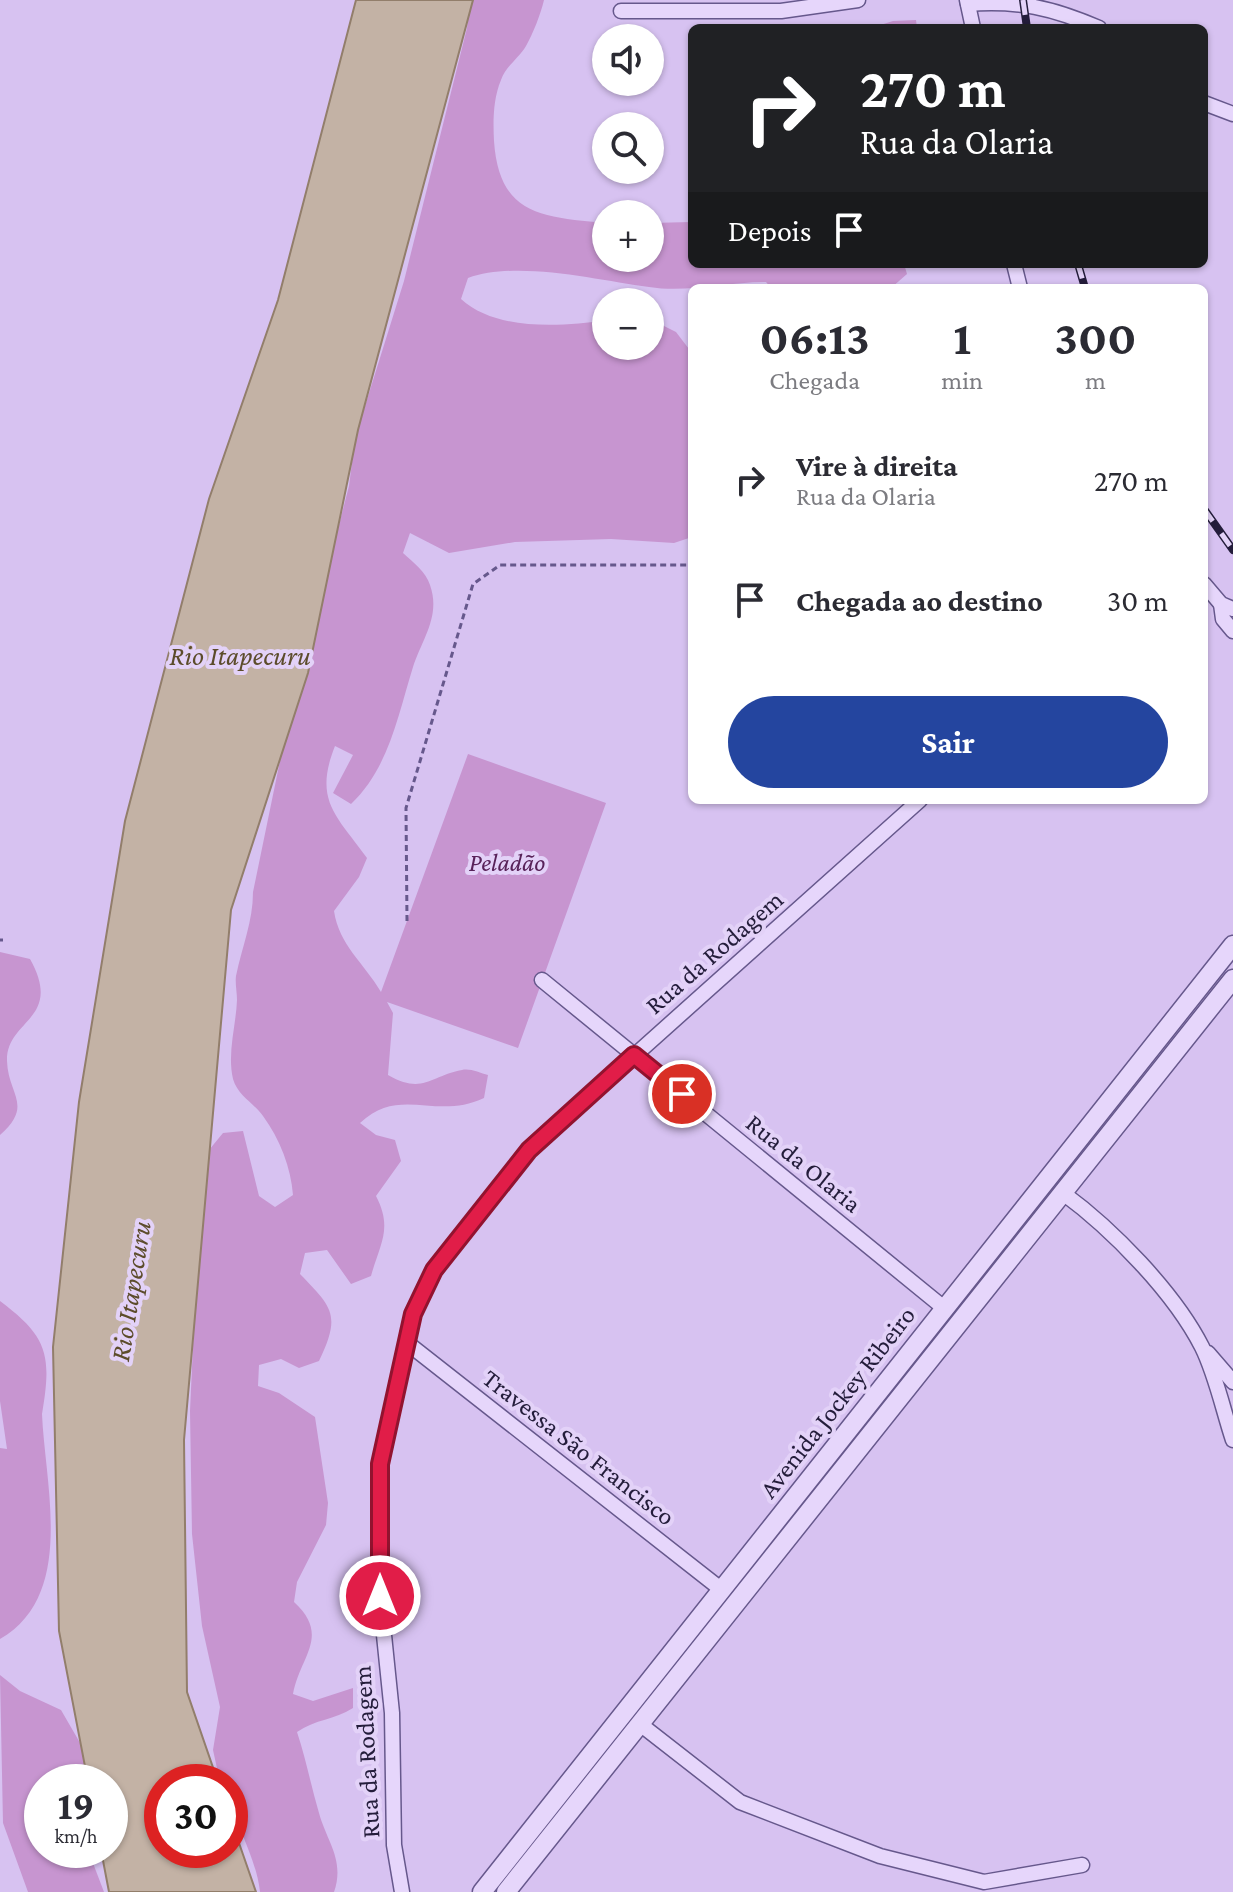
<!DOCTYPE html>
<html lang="pt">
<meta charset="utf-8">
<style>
:root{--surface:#fff;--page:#f7f7f7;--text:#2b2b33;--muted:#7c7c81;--accent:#24459f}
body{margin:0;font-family:"Crimson Pro",serif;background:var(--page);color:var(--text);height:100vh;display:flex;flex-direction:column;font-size:30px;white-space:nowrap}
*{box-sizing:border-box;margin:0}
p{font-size:26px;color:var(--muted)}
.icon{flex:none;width:44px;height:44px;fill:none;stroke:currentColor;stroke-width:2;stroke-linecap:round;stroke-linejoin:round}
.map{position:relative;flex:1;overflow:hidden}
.details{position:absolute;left:688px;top:284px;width:520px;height:520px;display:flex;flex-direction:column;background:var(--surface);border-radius:12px;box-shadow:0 2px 6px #0004}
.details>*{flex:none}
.guide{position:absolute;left:688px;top:24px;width:520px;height:244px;border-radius:12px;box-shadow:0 2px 6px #0004;background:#202124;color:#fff;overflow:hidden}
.buttons{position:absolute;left:592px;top:24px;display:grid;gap:16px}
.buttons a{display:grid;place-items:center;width:72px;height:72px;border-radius:50%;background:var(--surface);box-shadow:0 2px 6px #0004;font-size:40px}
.speed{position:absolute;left:24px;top:1764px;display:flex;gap:16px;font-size:40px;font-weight:700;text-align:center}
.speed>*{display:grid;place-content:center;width:104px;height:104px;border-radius:50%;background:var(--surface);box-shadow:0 2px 6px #0004;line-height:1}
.speed small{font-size:20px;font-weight:400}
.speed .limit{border:12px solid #d22;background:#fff;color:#111}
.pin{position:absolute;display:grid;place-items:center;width:68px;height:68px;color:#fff;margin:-34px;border:4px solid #fff;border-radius:50%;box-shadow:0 2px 8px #0007}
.me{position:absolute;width:88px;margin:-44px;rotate:0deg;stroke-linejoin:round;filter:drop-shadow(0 0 6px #0008)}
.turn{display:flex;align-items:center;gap:28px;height:168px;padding:0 40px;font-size:36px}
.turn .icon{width:104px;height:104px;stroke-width:2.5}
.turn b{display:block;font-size:56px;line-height:68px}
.then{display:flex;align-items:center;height:76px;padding:0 40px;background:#0003;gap:16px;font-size:30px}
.eta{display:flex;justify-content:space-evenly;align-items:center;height:136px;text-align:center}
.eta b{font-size:48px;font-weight:700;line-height:56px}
.action{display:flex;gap:16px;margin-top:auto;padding:16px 40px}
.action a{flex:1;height:92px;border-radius:48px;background:var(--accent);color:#fff;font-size:32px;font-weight:700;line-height:92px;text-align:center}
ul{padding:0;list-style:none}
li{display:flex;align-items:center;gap:24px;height:120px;padding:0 40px}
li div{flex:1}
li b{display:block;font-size:30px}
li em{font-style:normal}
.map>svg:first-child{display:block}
.green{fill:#c795d0}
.water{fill:#c3b2a5;stroke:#927e6b;stroke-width:2}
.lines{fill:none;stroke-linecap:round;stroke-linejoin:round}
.minor-casing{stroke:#66588c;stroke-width:17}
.tertiary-casing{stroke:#66588c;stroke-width:21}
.path{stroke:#66588c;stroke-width:3;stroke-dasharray:6 4;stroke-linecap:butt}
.minor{stroke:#e6d6fb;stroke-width:14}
.tertiary{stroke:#e6d6fb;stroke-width:18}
.rail-casing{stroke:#241d3b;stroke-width:8}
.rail{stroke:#e3d2f8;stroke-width:5;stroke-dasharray:15;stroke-linecap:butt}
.route-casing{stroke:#92132f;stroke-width:20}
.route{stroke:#e11d48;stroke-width:14}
.labels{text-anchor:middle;stroke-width:8;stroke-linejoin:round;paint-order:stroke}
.park-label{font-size:26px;font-style:italic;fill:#582259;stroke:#e3d2f8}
.street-label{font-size:26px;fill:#241d3b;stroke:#e3d2f8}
.water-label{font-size:28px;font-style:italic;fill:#5c4c2b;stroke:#e3d2f8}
</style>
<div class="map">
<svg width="1233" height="1892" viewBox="0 0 1233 1892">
<rect width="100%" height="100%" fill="#d7c2f1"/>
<g class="green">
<path d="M 470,0 L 544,0 C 541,13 533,34 526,46 C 519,58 506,66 501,80 C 493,99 493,122 494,141 C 499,216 543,217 606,223 L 606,258 L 650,258 L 650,223 L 692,222 L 692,264 L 904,264 L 907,274 L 891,288 L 771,288 L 766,282 C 727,282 687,293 649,287 C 597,280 518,260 468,278 L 461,299 C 496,331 561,327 606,320 L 606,346 L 650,346 L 650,319 L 676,332 L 692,353 L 692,537 L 674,543 L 611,539 L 515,542 L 449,553 L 410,533 L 403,553 C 413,562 426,572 430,585 C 441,616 422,639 413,667 C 398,715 389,768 351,804 L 333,793 L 353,755 L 335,746 C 313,801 337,816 367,858 L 359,877 L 334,911 C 339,945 364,963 381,992 L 468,754 L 606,803 L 518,1048 L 387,1002 L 393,1013 L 388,1075 C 423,1095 430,1076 462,1070 C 470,1068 480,1073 488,1075 L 484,1098 C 436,1121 400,1085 360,1123 L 376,1135 L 395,1140 L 401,1161 L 376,1196 C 393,1229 380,1243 371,1276 L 351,1284 L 327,1250 L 305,1253 L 300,1274 C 333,1308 341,1315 319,1361 L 299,1368 L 281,1359 L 259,1365 L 258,1386 L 279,1393 L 315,1417 L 328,1503 L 326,1525 L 297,1582 L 294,1602 C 331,1636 300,1656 293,1694 L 313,1701 L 353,1688 L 353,1708 C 334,1720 316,1719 297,1732 C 306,1759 311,1786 319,1813 C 327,1842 345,1860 334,1892 L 260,1892 C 256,1853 230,1821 230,1782 L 220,1782 L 213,1750 L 220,1707 L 202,1626 L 192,1534 L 190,1411 L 197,1258 L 209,1150 L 223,1133 L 243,1131 L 259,1196 L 275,1207 L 293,1195 C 291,1168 280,1139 263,1116 C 254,1103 238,1096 233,1079 C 227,1053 236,1026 237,1000 C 237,992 235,983 236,976 C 242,946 253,922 253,892 L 288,722 L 349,486 L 355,438 L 404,281 L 467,28 Z"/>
<polygon points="916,20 917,28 871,28 893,21"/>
<path d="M 0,952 L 30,959 C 64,1020 6,1019 7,1061 C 8,1095 34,1105 0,1135 Z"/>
<path d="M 0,1301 C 48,1337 52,1355 42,1414 C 45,1486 76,1595 0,1639 L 0,1448 L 7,1449 L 0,1401 Z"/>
<polygon points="0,1675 20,1691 61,1710 83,1748 92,1782 42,1782 42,1850 88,1850 104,1892 28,1892 3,1823"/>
</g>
<polygon class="water" points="356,0 473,0 358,430 308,673 231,910 184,1440 187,1692 218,1782 162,1782 162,1850 230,1850 230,1817 256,1892 109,1892 101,1850 110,1850 110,1782 88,1782 59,1631 53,1347 79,1102 125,821 209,499 278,300"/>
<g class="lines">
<g class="minor-casing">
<g id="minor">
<polyline points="967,0 973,28"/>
<path d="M 968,4 C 1018,0 1053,8 1099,28"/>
<polyline points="621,11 781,11 858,0"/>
<polyline points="1204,103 1233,114"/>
<polyline points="1014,264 1020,288"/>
<polyline points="1204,584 1221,604 1233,609"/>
<polyline points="1221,604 1223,619 1233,631"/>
<polyline points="542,980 944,1308"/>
<path d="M 1063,1193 C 1112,1229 1174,1292 1202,1347 C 1216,1375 1223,1410 1233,1440"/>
<polyline points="406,1342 722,1590"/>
<polyline points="1208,1353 1233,1382"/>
<polyline points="640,1724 740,1802 880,1856 984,1882 1082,1865"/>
<polyline points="402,1892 394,1845 392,1713 380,1596 380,1464 413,1314 434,1270 529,1150 920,800"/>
</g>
</g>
<g class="tertiary-casing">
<g id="tertiary">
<polyline points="482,1892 1233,945"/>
<polyline points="506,1892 1233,979"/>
</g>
</g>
<g class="path">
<polyline points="407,921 406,808 473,584 500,565 692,565"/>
<polyline points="0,940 3,940"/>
</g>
<use href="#minor" class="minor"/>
<use href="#tertiary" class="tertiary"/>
<g class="rail-casing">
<g id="rail">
<polyline points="1023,0 1027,28"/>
<polyline points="1078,264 1085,288"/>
<polyline points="1204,509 1233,550"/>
</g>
</g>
<use href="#rail" class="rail"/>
</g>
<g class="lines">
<g class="route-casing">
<polyline id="route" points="380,1596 380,1464 413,1314 434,1270 529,1150 634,1055 682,1094"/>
</g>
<use href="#route" class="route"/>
</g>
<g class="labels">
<g class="park-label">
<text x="507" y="871">Peladão</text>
</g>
<g class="street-label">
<text transform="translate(714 952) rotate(-41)" y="9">Rua da Rodagem</text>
<text transform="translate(804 1163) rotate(39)" y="9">Rua da Olaria</text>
<text transform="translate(837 1402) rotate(-52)" y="9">Avenida Jockey Ribeiro</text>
<text transform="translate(579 1447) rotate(38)" y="9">Travessa São Francisco</text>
<text transform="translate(366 1752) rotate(-93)" y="9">Rua da Rodagem</text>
</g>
<g class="water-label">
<text x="240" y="665">Rio Itapecuru</text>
<text transform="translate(130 1291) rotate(-81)" y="10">Rio Itapecuru</text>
</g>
</g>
</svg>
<div class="buttons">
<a><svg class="icon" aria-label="sound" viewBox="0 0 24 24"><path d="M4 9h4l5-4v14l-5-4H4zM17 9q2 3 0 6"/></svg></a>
<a><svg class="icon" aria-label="search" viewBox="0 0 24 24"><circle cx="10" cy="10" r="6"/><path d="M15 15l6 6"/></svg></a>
<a>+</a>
<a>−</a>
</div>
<div class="speed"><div>19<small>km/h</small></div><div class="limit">30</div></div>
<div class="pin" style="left:682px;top:1094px;background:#d93025"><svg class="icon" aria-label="arrive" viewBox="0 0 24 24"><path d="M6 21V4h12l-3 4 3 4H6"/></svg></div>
<svg class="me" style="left:380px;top:1596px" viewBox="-20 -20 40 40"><circle r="17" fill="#e11d48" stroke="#fff" stroke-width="3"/><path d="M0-11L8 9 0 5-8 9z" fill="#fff"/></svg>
<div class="guide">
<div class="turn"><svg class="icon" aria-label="right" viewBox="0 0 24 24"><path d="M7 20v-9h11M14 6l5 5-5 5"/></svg><div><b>270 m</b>Rua da Olaria</div></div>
<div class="then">Depois<svg class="icon" aria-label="arrive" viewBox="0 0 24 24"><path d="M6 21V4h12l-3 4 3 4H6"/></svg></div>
</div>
<section class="details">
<div class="eta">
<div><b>06:13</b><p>Chegada</p></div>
<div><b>1</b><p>min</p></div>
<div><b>300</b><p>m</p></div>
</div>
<ul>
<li><svg class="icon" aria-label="right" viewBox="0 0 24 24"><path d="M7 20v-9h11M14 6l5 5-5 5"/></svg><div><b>Vire à direita</b><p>Rua da Olaria</p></div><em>270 m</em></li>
<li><svg class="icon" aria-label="arrive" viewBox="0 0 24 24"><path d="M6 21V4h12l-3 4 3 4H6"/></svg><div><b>Chegada ao destino</b></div><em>30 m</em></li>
</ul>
<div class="action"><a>Sair</a></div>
</section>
</div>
